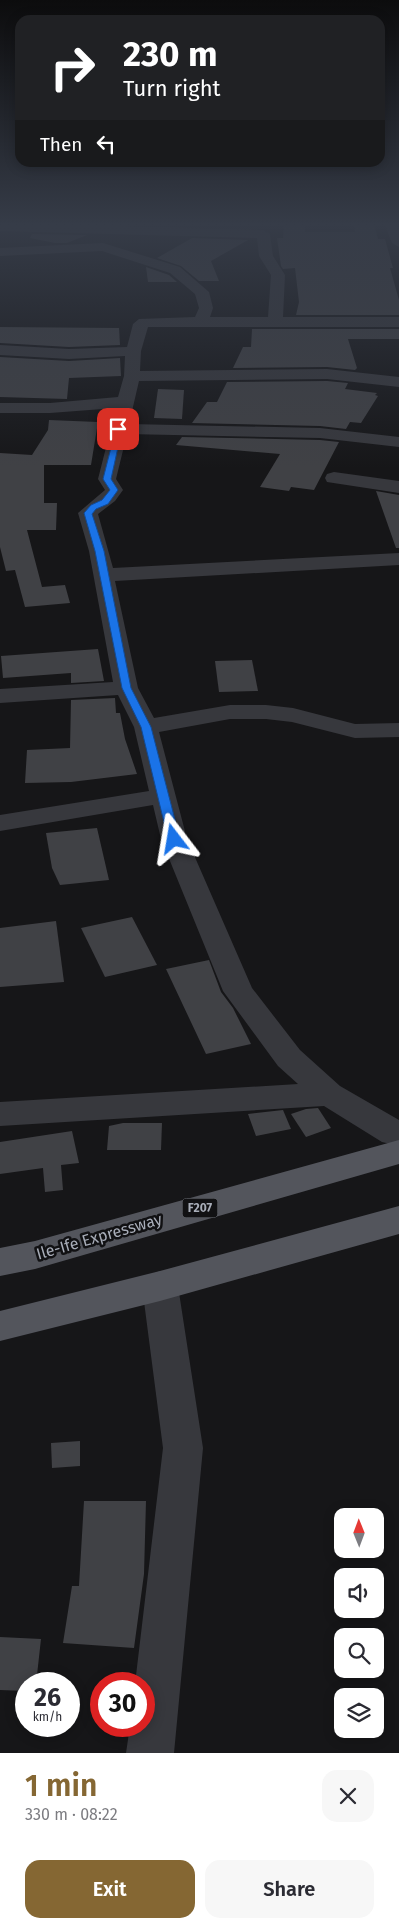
<!DOCTYPE html>
<meta charset="utf-8">
<style>
:root{--surface:#fff;--page:#f7f7f7;--text:#2b2b33;--muted:#7c7c81;--accent:#856733}
body{margin:0;font-family:"Fira Sans",sans-serif;background:var(--page);color:var(--text);height:100vh;display:flex;flex-direction:column;font-size:19px;white-space:nowrap}
*{box-sizing:border-box;margin:0}
p{font-size:16px;color:var(--muted)}
.icon{flex:none;width:28px;height:28px;fill:none;stroke:currentColor;stroke-width:2;stroke-linecap:round;stroke-linejoin:round}
.map{position:relative;height:1753px;overflow:hidden}
.sheet{display:flex;flex-direction:column;background:var(--surface);flex:1}
.sheet>*{flex:none}
.guide{position:absolute;left:15px;top:15px;width:370px;height:152px;border-radius:15px;box-shadow:0 2px 12px #0003;background:#202124;color:#fff;overflow:hidden}
.needle{width:32px;rotate:359deg}
.fabs{position:absolute;left:334px;top:1508px;display:grid;gap:10px}
.fabs a{display:grid;place-items:center;width:50px;height:50px;border-radius:10px;background:var(--surface);box-shadow:0 2px 12px #0003;font-size:25px}
.speed{position:absolute;left:15px;top:1672px;display:flex;gap:10px;font-size:25px;font-weight:700;text-align:center}
.speed>*{display:grid;place-content:center;width:65px;height:65px;border-radius:50%;background:var(--surface);box-shadow:0 2px 12px #0003;line-height:1}
.speed small{font-size:12px;font-weight:400}
.speed .limit{border:8px solid #d22;background:#fff;color:#111}
.pin{position:absolute;display:grid;place-items:center;width:42px;height:42px;color:#fff;margin:-21px;border-radius:10px;box-shadow:0 2px 8px #0006}
.me{position:absolute;width:55px;margin:-28px;rotate:346deg;stroke-linejoin:round;filter:drop-shadow(0 0 4px #0008)}
.turn{display:flex;align-items:center;gap:18px;height:105px;padding:0 25px;font-size:22px}
.turn .icon{width:65px;height:65px;stroke-width:2.5}
.turn b{display:block;font-size:35px;line-height:42px}
.then{display:flex;align-items:center;height:48px;padding:0 25px;background:#0003;gap:10px;font-size:19px}
.round{display:grid;place-items:center;flex:none;width:52px;height:52px;border-radius:15px;background:var(--page)}
.headline{display:flex;align-items:center;justify-content:space-between;height:85px;padding:0 25px}
h1{font-size:30px;font-weight:600;line-height:38px;color:var(--accent)}
.action{display:flex;gap:10px;margin-top:auto;padding:10px 25px}
.action a{flex:1;height:58px;border-radius:15px;background:var(--accent);color:#fff;font-size:20px;font-weight:600;line-height:58px;text-align:center}
.action a+a{background:var(--page);color:var(--text)}
.map>svg:first-child{display:block}
.building{fill:#404145}
.lines{fill:none;stroke-linecap:round;stroke-linejoin:round}
.minor{fill:#37383d;fill-rule:evenodd}
.major{fill:#53555c;fill-rule:evenodd}
.route{fill:#1a73e8;stroke:#114b97}
.labels{text-anchor:middle;stroke-width:5;stroke-linejoin:round;paint-order:stroke}
.shield{fill:#111113;stroke:#7b7e86;stroke-width:1}
.shield-label{font-size:12px;font-weight:bold;fill:#a8adb8}
.near-street-label{font-size:16px;fill:#a8adb8;stroke:#111113}
</style>
<div class="map">
<svg width="399" height="1753" viewBox="0 0 399 1753">
<rect width="100%" height="100%" fill="#161618"/>
<g class="building">
<polygon points="284,223 305,223 305,232 355,232 354,224 374,224 378,239 385,239 393,268 390,268 399,300 399,315 296,315 299,302 295,268 283,269 281,266 277,238 283,238"/>
<polygon points="32,234 87,235 67,243 55,243 30,238"/>
<polygon points="192,238 248,240 211,261 219,281 199,281 181,266 157,258"/>
<polygon points="146,267 169,275 177,282 148,282"/>
<polygon points="0,327 119,328 120,345 69,347 0,343"/>
<polygon points="252,329 399,329 399,339 348,339 357,368 355,370 327,367 233,368 243,347 251,347"/>
<polygon points="0,357 69,361 120,358 121,376 69,378 67,399 0,397"/>
<polygon points="327,381 348,383 345,389 377,393 375,395 378,396 361,423 350,422 346,429 320,426 192,423 207,402 217,402 227,382"/>
<polygon points="158,389 184,390 182,419 154,418"/>
<polygon points="49,420 98,422 91,465 44,465 44,503 57,503 56,530 27,530 42,587 65,585 70,603 25,607 15,570 6,571 0,547 0,453 32,455 48,430"/>
<polygon points="182,437 320,440 339,442 314,490 291,487 289,491 260,487 280,454 176,445"/>
<polygon points="376,491 399,495 399,548 396,548"/>
<polygon points="98,649 104,681 71,683 71,673 3,678 1,656"/>
<polygon points="252,660 258,691 219,692 215,661"/>
<polygon points="115,698 116,713 120,713 125,739 137,774 71,782 25,783 27,750 70,748 71,700"/>
<polygon points="97,828 109,880 60,885 52,868 46,833"/>
<polygon points="132,917 157,965 105,977 81,928"/>
<polygon points="56,921 64,982 0,987 0,928"/>
<polygon points="209,960 221,992 233,1008 251,1044 206,1054 166,969"/>
<polygon points="318,1108 331,1128 306,1137 291,1114 306,1109"/>
<polygon points="283,1110 291,1129 256,1136 248,1114"/>
<polygon points="123,1123 162,1123 161,1150 107,1150 109,1126"/>
<polygon points="72,1131 79,1163 61,1165 63,1190 45,1192 43,1168 0,1174 0,1142"/>
<polygon points="80,1441 80,1466 52,1468 51,1443"/>
<polygon points="84,1501 146,1501 144,1574 134,1648 63,1643 72,1586 79,1586"/>
<polygon points="0,1637 41,1639 36,1684 26,1684 26,1691 0,1690"/>
</g>
<g class="lines">
<g class="minor">
<polygon points="0,223 263,230 270,234 273,256 285,275 283,317 399,317 399,327 148,327 141,351 140,371 327,369 399,377 399,387 327,379 139,381 129,424 320,428 399,437 399,447 320,438 127,434 116,479 123,490 115,501 98,514 113,568 399,553 399,565 115,581 138,688 154,718 230,705 266,705 293,708 355,724 399,723 399,737 355,738 292,722 266,719 230,719 159,732 187,839 252,988 300,1050 340,1086 399,1120 399,1146 382,1142 324,1106 0,1126 0,1102 298,1084 278,1066 223,991 161,839 153,805 0,831 0,815 149,791 134,727 118,695 0,703 0,689 113,682 89,551 78,513 105,490 98,479 116,408 50,413 0,413 0,403 50,403 118,397 124,376 125,356 69,359 0,355 0,345 69,349 127,347 133,324 139,319 195,317 199,308 195,294 170,273 102,251 0,256 0,248 103,243 180,267 209,292 213,308 210,317 268,317 271,275 259,256 257,238 0,231"/>
<polygon points="384,223 396,223 399,229 399,247 392,243"/>
<polygon points="334,472 399,481 399,493 327,482 325,478 327,474"/>
<polygon points="160,1271 173,1276 178,1286 203,1448 174,1753 126,1753 130,1726 144,1726 144,1684 135,1684 163,1448 142,1286 147,1276"/>
</g>
<g class="major">
<polygon points="399,1140 399,1164 35,1269 0,1276 0,1248 35,1241"/>
<polygon points="399,1206 399,1234 160,1301 0,1341 0,1311 160,1271"/>
</g>
</g>
<linearGradient id="sky" x2="0" y2="1"><stop stop-color="#0c0c0d"/><stop offset="0.48" stop-color="#363c48"/><stop offset="1" stop-color="#363c48" stop-opacity="0"/></linearGradient>
<rect width="399" height="468" fill="url(#sky)"/>
<polygon class="route" points="116,428 122,429 111,479 118,490 108,504 96,509 92,514 104,551 131,688 151,727 180,839 174,843 168,839 141,727 122,688 95,551 84,513 91,505 102,500 110,490 103,479"/>
<g class="labels">
<rect class="shield" x="182.5" y="1198.5" width="35" height="19" rx="4"/>
<g class="shield-label">
<text x="200" y="1212">F207</text>
</g>
<g class="near-street-label">
<text transform="translate(99 1236) rotate(-16)" y="6">Ile-Ife Expressway</text>
</g>
</g>
</svg>
<div class="fabs">
<a><svg class="needle" viewBox="-14 -14 28 28"><path d="M0-13l5 13h-10z" fill="#e53935"/><path d="M0 13l5-13h-10z" fill="#7c7c81"/></svg></a>
<a><svg class="icon" aria-label="sound" viewBox="0 0 24 24"><path d="M4 9h4l5-4v14l-5-4H4zM17 9q2 3 0 6"/></svg></a>
<a><svg class="icon" aria-label="search" viewBox="0 0 24 24"><circle cx="10" cy="10" r="6"/><path d="M15 15l6 6"/></svg></a>
<a><svg class="icon" aria-label="layers" viewBox="0 0 24 24"><path d="M12 4l9 5-9 5-9-5zM3 14l9 5 9-5"/></svg></a>
</div>
<div class="speed"><div>26<small>km/h</small></div><div class="limit">30</div></div>
<div class="pin" style="left:118px;top:429px;background:#d93025"><svg class="icon" aria-label="arrive" viewBox="0 0 24 24"><path d="M6 21V4h12l-3 4 3 4H6"/></svg></div>
<svg class="me" style="left:174px;top:839px" viewBox="-20 -20 40 40"><path d="M0-17L14 15 0 8-14 15z" fill="#1a73e8" stroke="#fff" stroke-width="4"/></svg>
<div class="guide">
<div class="turn"><svg class="icon" aria-label="right" viewBox="0 0 24 24"><path d="M7 20v-9h11M14 6l5 5-5 5"/></svg><div><b>230 m</b>Turn right</div></div>
<div class="then">Then<svg class="icon" aria-label="left" viewBox="0 0 24 24"><path d="M17 20v-9H6M10 6l-5 5 5 5"/></svg></div>
</div>
</div>
<section class="sheet">
<div class="headline"><div><h1>1 min</h1><p>330 m · 08:22</p></div><a class="round"><svg class="icon" aria-label="close" viewBox="0 0 24 24"><path d="M6 6l12 12M18 6L6 18"/></svg></a></div>
<div class="action"><a>Exit</a><a>Share</a></div>
</section>
